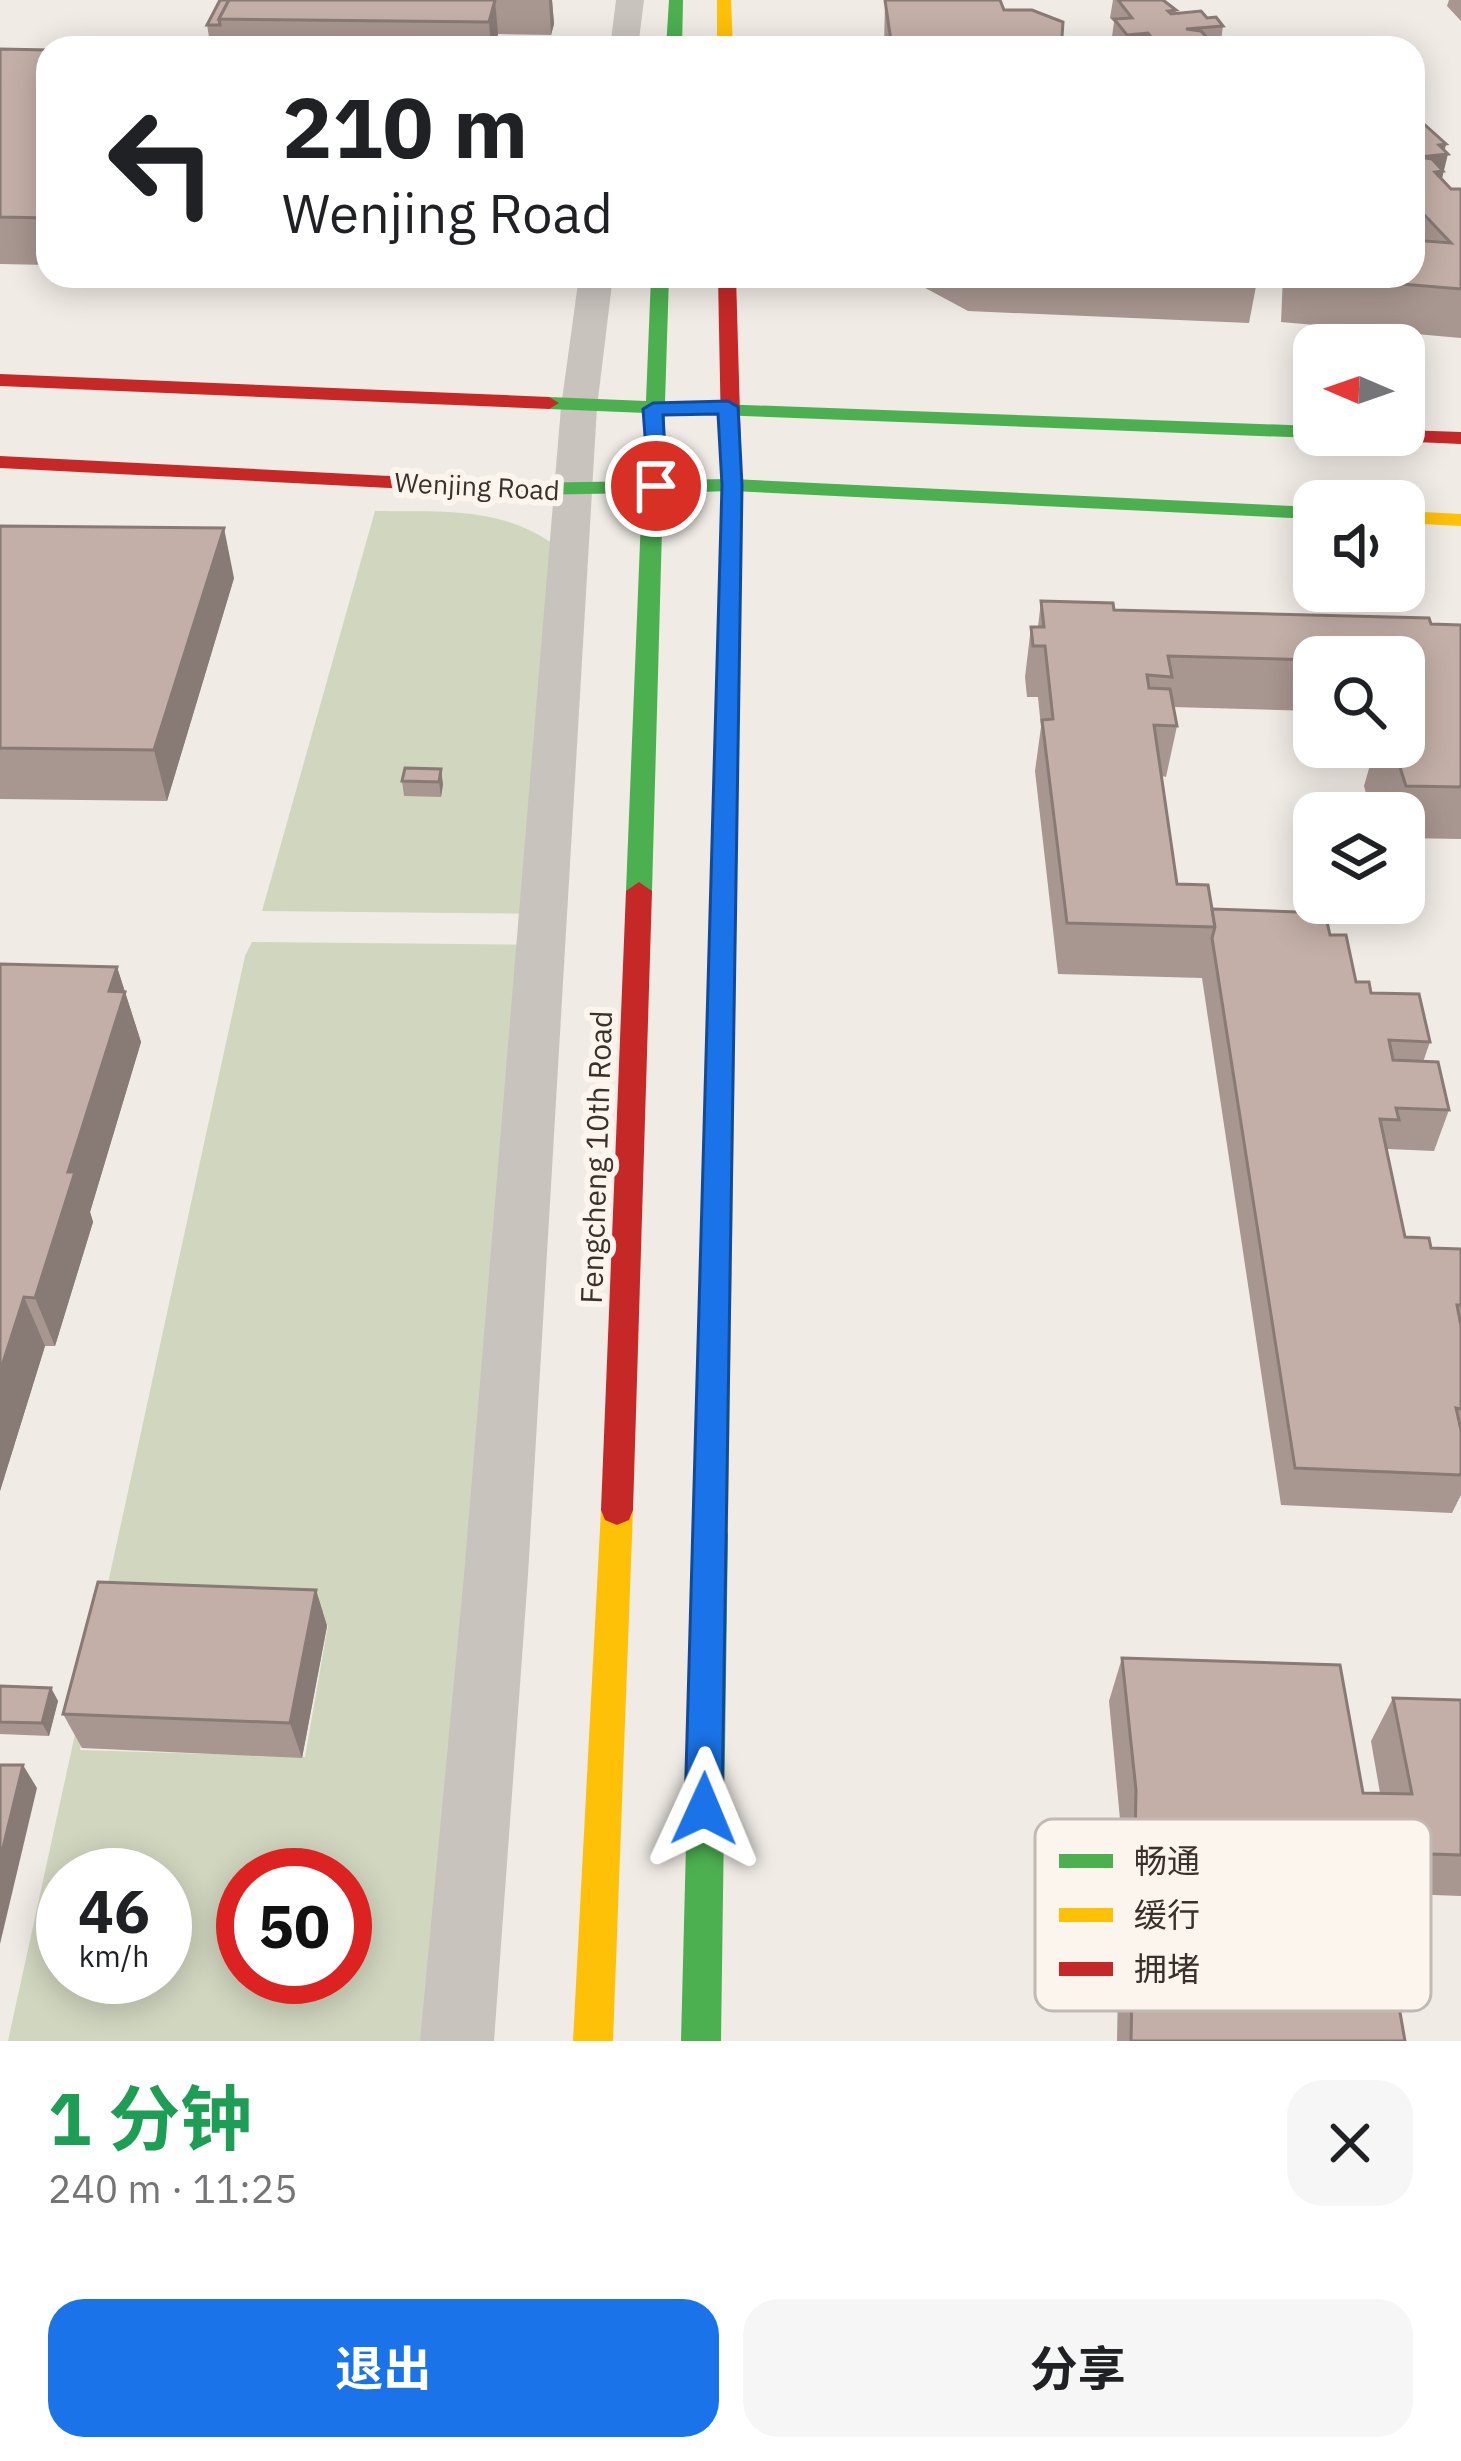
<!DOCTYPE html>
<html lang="zh">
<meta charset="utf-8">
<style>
:root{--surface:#fff;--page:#f6f6f6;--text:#202124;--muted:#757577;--accent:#1a73e8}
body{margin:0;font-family:"IBM Plex Sans","Noto Sans SC",sans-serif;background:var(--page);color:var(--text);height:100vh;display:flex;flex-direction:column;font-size:45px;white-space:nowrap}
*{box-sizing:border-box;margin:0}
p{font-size:39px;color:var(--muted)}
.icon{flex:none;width:66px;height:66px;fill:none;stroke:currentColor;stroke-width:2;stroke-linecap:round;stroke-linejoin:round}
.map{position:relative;height:2041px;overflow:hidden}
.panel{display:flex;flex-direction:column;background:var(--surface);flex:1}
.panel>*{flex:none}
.hud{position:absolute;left:36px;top:36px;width:1389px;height:252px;border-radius:36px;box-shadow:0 6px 30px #0003;background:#fff;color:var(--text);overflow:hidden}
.needle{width:78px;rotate:272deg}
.controls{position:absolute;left:1293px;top:324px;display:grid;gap:24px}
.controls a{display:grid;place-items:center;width:132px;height:132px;border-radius:24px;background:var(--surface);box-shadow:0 6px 30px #0003;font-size:60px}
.speed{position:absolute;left:36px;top:1848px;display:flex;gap:24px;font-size:60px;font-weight:700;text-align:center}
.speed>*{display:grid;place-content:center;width:156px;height:156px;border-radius:50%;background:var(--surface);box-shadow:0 6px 30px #0003;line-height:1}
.speed small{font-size:30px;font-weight:400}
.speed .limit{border:18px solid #d22;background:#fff;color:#111}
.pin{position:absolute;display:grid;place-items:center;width:102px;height:102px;color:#fff;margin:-51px;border:6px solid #fff;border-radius:50%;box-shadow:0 3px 12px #0007}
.me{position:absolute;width:132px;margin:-66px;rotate:1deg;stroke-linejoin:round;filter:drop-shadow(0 0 9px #0008)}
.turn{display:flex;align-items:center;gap:42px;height:252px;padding:0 48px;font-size:54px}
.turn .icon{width:156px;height:156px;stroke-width:2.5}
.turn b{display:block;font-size:84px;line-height:102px}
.round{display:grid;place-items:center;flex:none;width:126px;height:126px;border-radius:36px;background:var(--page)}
.head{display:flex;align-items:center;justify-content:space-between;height:204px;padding:0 48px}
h1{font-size:72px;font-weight:700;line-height:90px;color:#1e9e55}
.action{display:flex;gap:24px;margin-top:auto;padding:24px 48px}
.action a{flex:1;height:138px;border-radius:36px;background:var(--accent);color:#fff;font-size:48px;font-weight:700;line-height:138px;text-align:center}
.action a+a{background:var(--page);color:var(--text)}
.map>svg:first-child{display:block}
.green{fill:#d1d6bf;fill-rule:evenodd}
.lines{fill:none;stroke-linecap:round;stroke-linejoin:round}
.street{fill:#c9c3be;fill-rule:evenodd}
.fast{fill:#4caf50;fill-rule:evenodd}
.slow{fill:#ffc107;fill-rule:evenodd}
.jam{fill:#c62828;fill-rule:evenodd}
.wall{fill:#a89690}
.shaded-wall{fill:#887a75}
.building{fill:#c3afa7;stroke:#887a75;stroke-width:3}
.route{fill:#1a73e8;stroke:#114b97;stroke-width:3}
.labels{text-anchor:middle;stroke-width:12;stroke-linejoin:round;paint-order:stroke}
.far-street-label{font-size:27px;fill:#3b302b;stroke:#fbf5ee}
.street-label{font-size:30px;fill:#3b302b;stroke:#fbf5ee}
.key{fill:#fbf5ee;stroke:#c1bab4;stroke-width:3}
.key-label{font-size:33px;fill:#3b302b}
</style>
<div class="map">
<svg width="1461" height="2041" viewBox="0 0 1461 2041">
<rect width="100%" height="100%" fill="#f0ebe5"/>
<g class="green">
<path d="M 375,511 C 438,512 500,506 553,544 L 552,914 L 262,911 Z"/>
<path d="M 252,942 L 551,945 L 464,2041 L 8,2041 L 245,956 ZM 114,1616 L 328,1625 L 305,1757 L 80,1750 ZM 63,1875 L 165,1875 L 165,1977 L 63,1977 ZM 243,1875 L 345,1875 L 345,1977 L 243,1977 Z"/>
</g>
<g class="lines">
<g class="street">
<polygon points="616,0 644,0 638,48 610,48"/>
<polygon points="579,276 613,276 597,407 528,1575 494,2041 420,2041 464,1575 561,407"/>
</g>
<g class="fast">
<polygon points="669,0 683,0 682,48 666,48"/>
<polygon points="651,276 669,276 665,402 1314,426 1314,435 1322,435 1314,438 665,413 663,480 732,479 1314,507 1314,519 732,491 663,493 652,891 648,897 630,897 626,891 642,493 527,495 517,489 527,483 643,481 646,413 549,409 539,403 549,397 646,401"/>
<polygon points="711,1517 723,1521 728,1532 721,2041 681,2041 694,1532 699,1521"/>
</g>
<g class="slow">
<polygon points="717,0 731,0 733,48 717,48"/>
<polygon points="1404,511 1461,514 1461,526 1404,523"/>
<polygon points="729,649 740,656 728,1532 723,1543 711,1547 699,1543 694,1532 718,656"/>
<polygon points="617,1495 629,1500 633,1510 613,2041 573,2041 601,1510 605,1500"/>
</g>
<g class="jam">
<polygon points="718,276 736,276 742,485 740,656 729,663 718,656 722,485"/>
<polygon points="0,374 549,397 559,403 549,409 0,386"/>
<polygon points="1404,430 1461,432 1461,444 1393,441 1383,435 1404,435"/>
<polygon points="0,456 527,483 537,489 527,495 0,468"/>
<polygon points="639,882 652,891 633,1510 629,1520 617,1525 605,1520 601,1510 626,891"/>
</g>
</g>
<g class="wall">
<polygon points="220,0 552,0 554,24 551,35 498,34 494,48 224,48 223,38 209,37 207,25"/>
<polygon points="885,0 1004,10 1063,22 1060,48 884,48"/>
<polygon points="1113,0 1163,0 1176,10 1176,14 1207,18 1223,26 1220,48 1114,48 1111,44 1114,22 1110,18"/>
<polygon points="1449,0 1461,0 1461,21 1447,6"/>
<polygon points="0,49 48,50 48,265 0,264"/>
<polygon points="1413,120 1445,150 1442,179 1451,189 1461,189 1461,338 1281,322 1283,276 1413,276"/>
<polygon points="903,276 1258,276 1249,323 968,311"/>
<polygon points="0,526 234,578 167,801 0,799"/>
<polygon points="1041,601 1114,610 1461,625 1461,839 1404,838 1404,813 1383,813 1382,809 1370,808 1364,786 1370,765 1365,747 1404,747 1404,657 1314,657 1314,711 1173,707 1177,726 1166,777 1162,776 1177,884 1212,909 1330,935 1356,982 1430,1042 1423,1062 1449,1110 1434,1151 1388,1149 1387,1152 1405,1237 1431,1248 1461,1249 1461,1495 1452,1513 1281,1505 1202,978 1058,974 1035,771 1041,727 1038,697 1027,697 1025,677 1031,627 1038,627"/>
<polygon points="405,768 443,784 441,797 404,796 402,781"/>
<polygon points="0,964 117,967 141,1042 90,1212 93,1222 55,1346 45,1346 0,1491"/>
<polygon points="316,1590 327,1626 302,1758 82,1748 63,1714"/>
<polygon points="1122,1658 1363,1793 1380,1793 1371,1741 1393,1698 1461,1700 1461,1896 1379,1893 1405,2041 1117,2041 1121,1830 1109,1701"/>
<polygon points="0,1686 51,1688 58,1701 49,1736 0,1734"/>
</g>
<g class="shaded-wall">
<polygon points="495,0 498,34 494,48 491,48 489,22"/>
<polygon points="549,0 552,0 554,24 551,35"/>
<polygon points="1148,33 1146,48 1125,48 1127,35"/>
<polygon points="1062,37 1060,48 1043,48 1044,43"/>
<polygon points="1446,144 1444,154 1448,154 1437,199 1419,157 1439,145"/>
<polygon points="224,528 234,578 167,801 154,750"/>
<polygon points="441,769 443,784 441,797 439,782"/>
<polygon points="117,967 141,1042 90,1212 93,1222 55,1346 35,1298 68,1172 109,991"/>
<polygon points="24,1297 45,1346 0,1491 0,1372"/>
<polygon points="316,1590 327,1626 302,1758 290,1723"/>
<polygon points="51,1688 58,1701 49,1736 42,1723"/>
<polygon points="23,1765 37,1788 0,1944 0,1860"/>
</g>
<g class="building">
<polygon points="220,0 229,0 219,19 220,25 207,25"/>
<polygon points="229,0 495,0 489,22 219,19"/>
<polygon points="885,0 1000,0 1004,10 1032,10 1063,22 1062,37 1044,43 1052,48 892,48"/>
<polygon points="1118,0 1163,0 1176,10 1168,11 1171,14 1201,11 1207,18 1216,17 1223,26 1186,29 1201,31 1209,40 1199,41 1205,48 1160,48 1148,33 1127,35 1114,19 1132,18"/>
<polygon points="0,49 48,50 48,218 0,217"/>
<polygon points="1413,120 1425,125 1446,144 1439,145 1448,154 1419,157 1432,159 1443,171 1435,172 1451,189 1461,189 1461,289 1306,276 1413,276 1413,240 1451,243 1413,203"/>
<polygon points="0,526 224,528 154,750 0,748"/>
<polygon points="1041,601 1113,603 1114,610 1429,618 1431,624 1461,625 1461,787 1406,786 1397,758 1385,757 1382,747 1404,747 1404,657 1314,657 1314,660 1168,656 1172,677 1147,675 1149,688 1170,689 1177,726 1154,725 1177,884 1208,885 1215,927 1067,923 1042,720 1053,719 1045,646 1033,646 1031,627 1044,627"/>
<polygon points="405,768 441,769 439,782 402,781"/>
<polygon points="1212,909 1325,913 1330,935 1346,935 1356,982 1369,982 1371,993 1419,994 1430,1042 1389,1040 1393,1060 1438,1062 1449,1110 1396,1108 1399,1120 1380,1119 1405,1237 1429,1238 1431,1248 1461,1249 1461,1305 1457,1305 1461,1326 1461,1409 1456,1408 1461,1430 1461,1475 1295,1468 1212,938 1215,927"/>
<polygon points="0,964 117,967 109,991 125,992 68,1172 75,1172 35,1298 24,1297 0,1372"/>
<polygon points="98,1582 316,1590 290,1723 63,1714"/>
<polygon points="1122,1658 1340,1665 1363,1793 1412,1794 1393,1698 1461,1700 1461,1855 1372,1852 1405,2041 1131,2041 1136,1790"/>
<polygon points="0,1686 51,1688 42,1723 0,1722"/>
<polygon points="0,1765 23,1765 0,1860"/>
</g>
<polygon class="route" points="728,401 738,407 742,485 722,1809 717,1822 704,1827 691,1822 685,1809 722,485 718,414 663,415 667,486 649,490 643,409 653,403"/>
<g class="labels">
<g class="far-street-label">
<text transform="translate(477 487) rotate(3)" y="9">Wenjing Road</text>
</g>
<g class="street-label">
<text transform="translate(597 1157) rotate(-88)" y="10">Fengcheng 10th Road</text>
</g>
</g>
<rect x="1035" y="1819" width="396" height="192" rx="18" class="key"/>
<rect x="1059" y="1854" width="54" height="14" fill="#4caf50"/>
<rect x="1059" y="1908" width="54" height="14" fill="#ffc107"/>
<rect x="1059" y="1962" width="54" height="14" fill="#c62828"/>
<g class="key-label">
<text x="1134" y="1873">畅通</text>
<text x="1134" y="1927">缓行</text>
<text x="1134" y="1981">拥堵</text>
</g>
</svg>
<div class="controls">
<a><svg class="needle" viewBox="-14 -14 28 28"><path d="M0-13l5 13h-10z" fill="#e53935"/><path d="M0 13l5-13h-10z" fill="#757577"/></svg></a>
<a><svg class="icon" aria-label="sound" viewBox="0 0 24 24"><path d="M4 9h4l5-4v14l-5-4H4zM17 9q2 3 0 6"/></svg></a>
<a><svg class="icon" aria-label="search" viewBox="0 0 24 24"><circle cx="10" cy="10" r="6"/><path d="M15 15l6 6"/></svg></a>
<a><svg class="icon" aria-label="layers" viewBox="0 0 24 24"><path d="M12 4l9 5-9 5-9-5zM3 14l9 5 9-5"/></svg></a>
</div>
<div class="speed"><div>46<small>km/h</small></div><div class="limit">50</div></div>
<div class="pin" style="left:656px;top:486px;background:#d93025"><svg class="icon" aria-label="arrive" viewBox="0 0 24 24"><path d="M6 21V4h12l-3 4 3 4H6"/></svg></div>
<svg class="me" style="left:704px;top:1809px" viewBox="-20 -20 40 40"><path d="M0-17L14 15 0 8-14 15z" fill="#1a73e8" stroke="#fff" stroke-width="4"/></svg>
<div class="hud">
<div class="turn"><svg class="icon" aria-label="left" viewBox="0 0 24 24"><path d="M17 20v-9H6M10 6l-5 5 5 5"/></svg><div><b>210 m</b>Wenjing Road</div></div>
</div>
</div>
<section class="panel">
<div class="head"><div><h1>1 分钟</h1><p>240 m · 11:25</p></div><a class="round"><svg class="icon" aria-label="close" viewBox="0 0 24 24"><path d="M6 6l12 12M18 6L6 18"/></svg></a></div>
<div class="action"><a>退出</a><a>分享</a></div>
</section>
